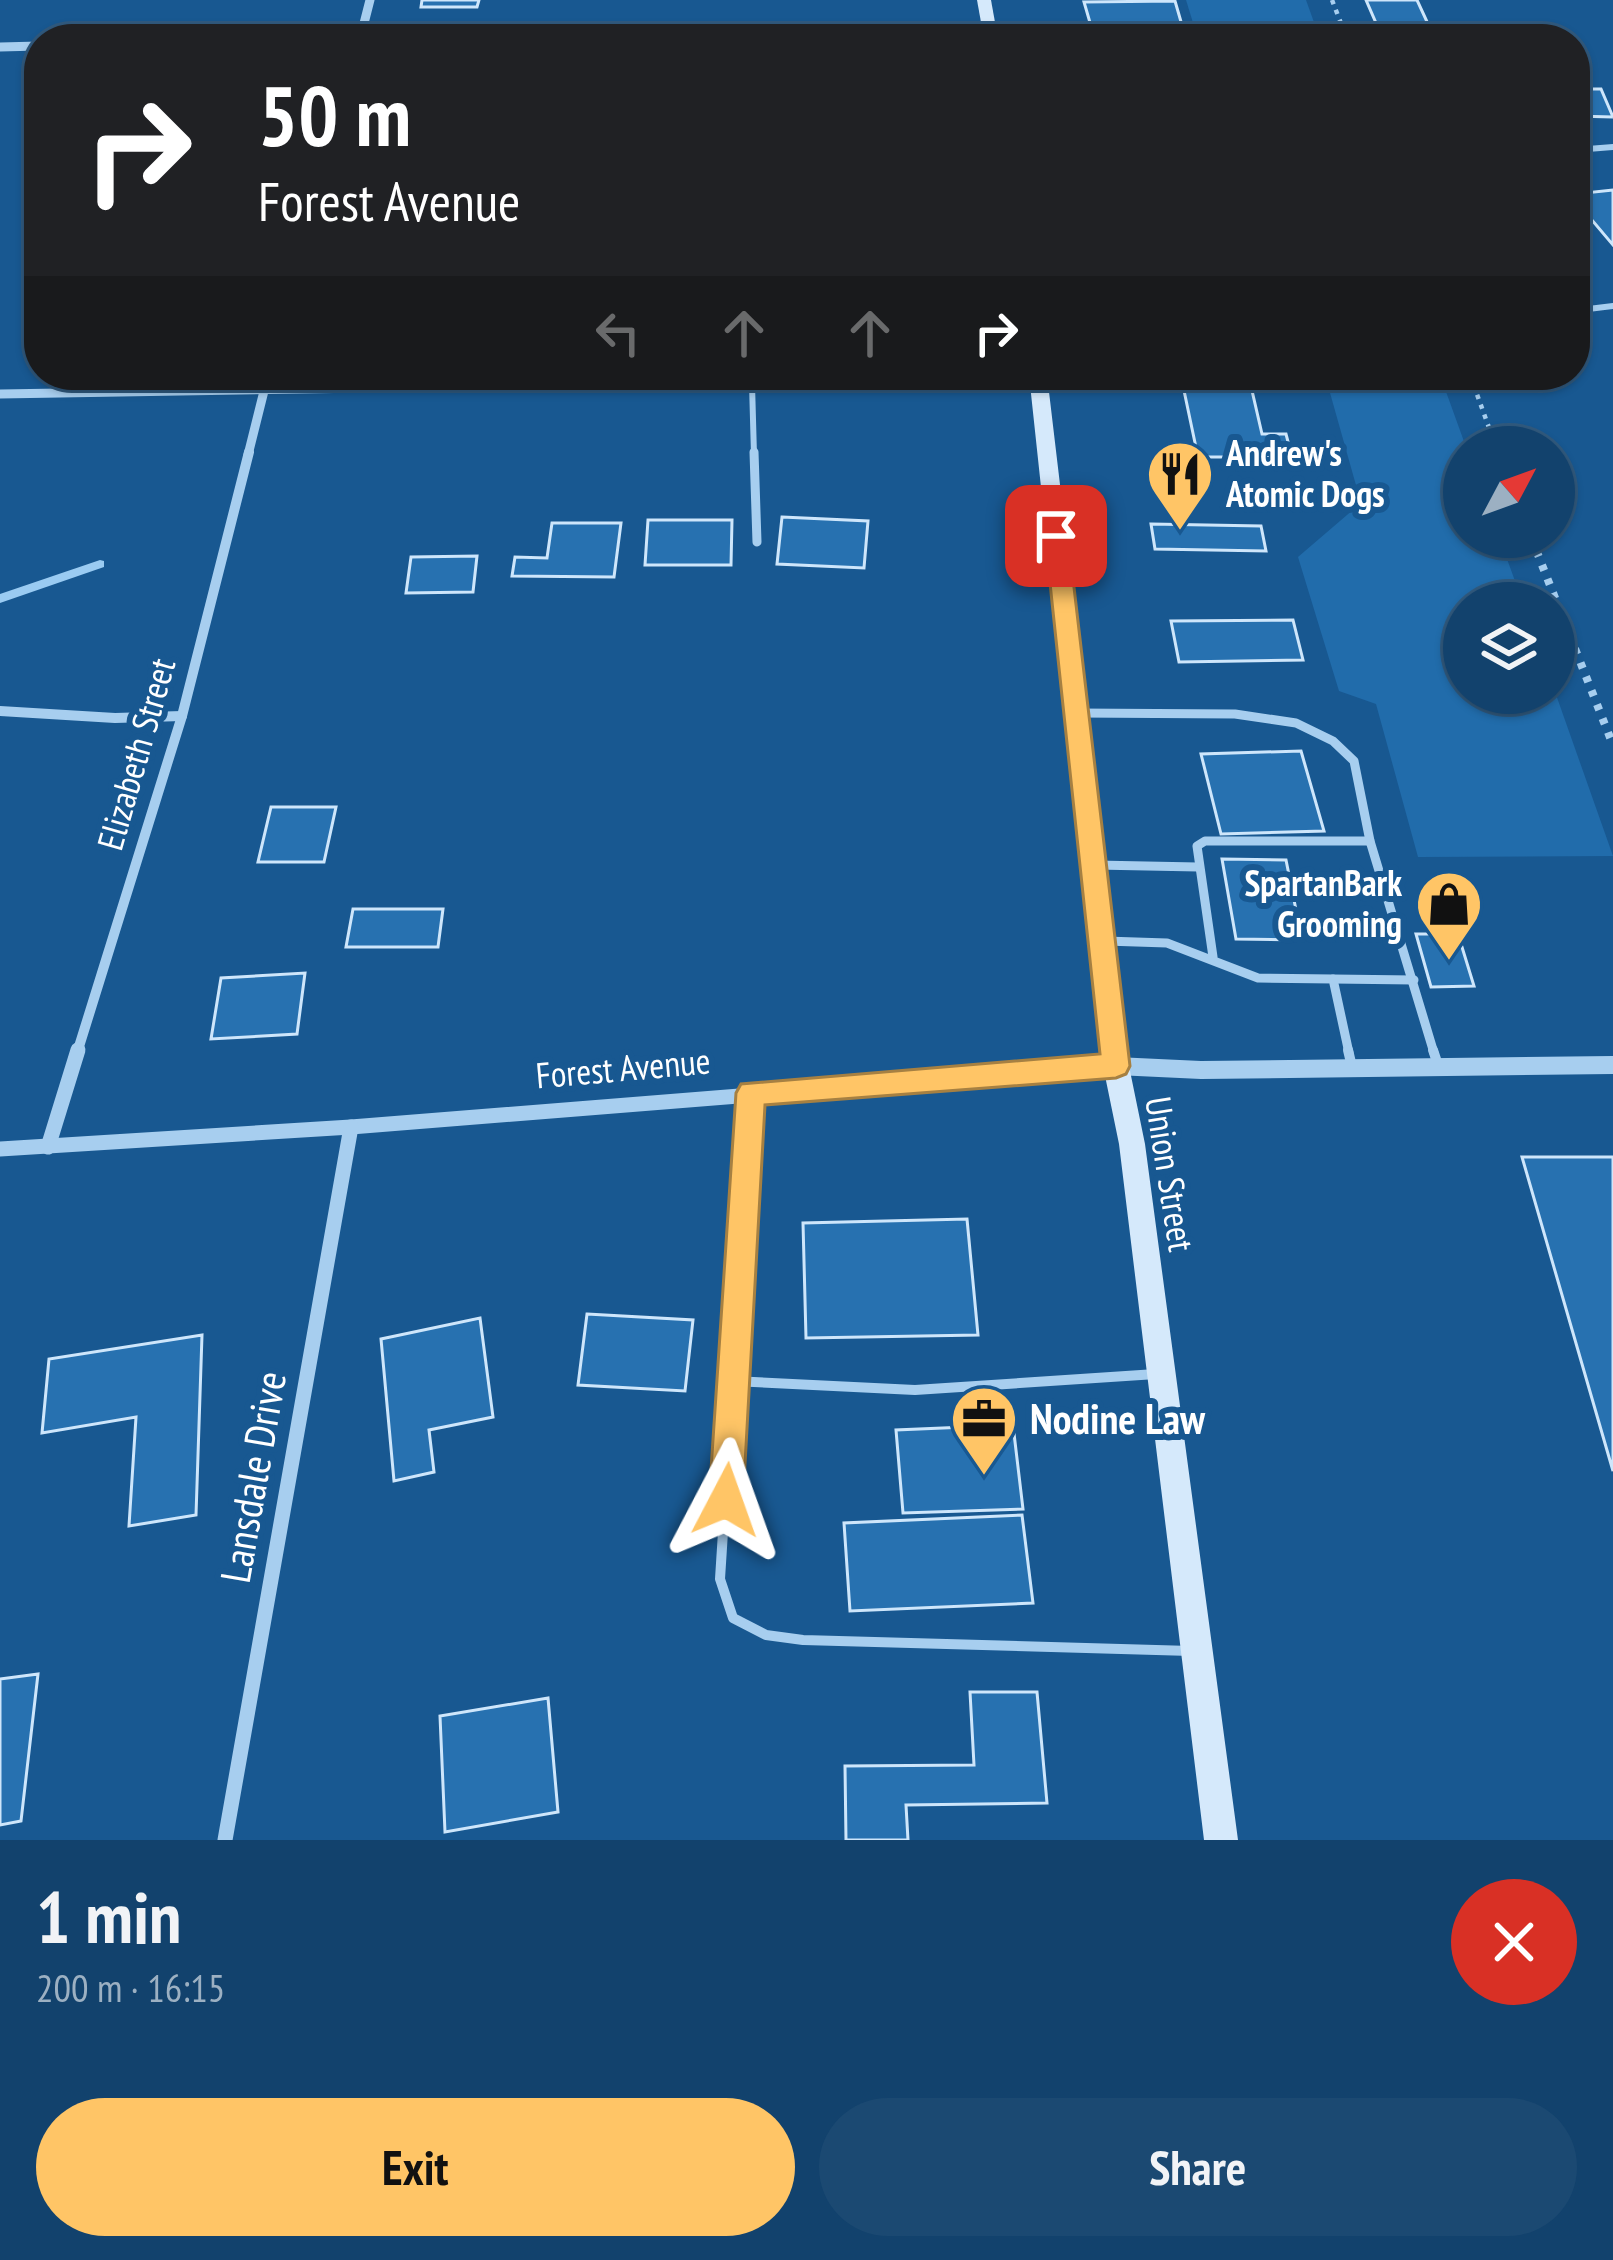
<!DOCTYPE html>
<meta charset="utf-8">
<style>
:root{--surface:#12426d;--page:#1b4972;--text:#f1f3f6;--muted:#9cb0c2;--line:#315b80;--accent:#ffc566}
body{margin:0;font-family:"PT Sans Narrow",sans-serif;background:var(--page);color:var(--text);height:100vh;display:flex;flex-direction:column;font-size:45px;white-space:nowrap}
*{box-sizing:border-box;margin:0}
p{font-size:39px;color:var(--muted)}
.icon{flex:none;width:66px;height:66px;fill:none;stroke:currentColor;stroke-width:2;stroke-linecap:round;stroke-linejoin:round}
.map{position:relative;height:1840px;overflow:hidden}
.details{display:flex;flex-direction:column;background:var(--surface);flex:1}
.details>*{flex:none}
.hud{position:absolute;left:24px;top:24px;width:1566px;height:366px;border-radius:48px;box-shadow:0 3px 9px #0004,0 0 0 3px var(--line);background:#202124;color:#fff;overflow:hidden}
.needle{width:78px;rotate:49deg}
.controls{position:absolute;left:1443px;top:426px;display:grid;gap:24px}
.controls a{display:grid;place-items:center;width:132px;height:132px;border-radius:50%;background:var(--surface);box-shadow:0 3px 9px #0004,0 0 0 3px var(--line);font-size:60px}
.pin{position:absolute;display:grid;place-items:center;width:102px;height:102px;color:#fff;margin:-51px;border-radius:24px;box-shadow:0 6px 18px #0006}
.me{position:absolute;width:132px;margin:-66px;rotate:4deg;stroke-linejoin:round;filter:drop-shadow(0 0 9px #0008)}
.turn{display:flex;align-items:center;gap:42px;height:252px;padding:0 36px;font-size:54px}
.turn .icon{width:156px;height:156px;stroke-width:2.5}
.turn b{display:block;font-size:84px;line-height:102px}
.lanes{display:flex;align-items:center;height:114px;padding:0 36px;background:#0003;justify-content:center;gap:60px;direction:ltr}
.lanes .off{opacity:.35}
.round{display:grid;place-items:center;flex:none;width:126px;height:126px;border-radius:63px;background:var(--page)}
.head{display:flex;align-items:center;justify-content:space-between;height:204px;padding:0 36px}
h1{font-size:72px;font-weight:700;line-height:90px}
.cta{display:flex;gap:24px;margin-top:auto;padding:24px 36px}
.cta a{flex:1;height:138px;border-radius:72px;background:var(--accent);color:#111;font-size:48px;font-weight:700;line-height:138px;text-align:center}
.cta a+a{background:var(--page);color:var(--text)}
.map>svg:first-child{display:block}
.green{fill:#216cab}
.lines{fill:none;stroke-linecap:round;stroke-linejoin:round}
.stream{fill:#9acbf2;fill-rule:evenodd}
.building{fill:#2771b0;stroke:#cee6fb;stroke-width:3}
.path-far1{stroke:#a7ceef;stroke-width:4.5;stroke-dasharray:4.5 6;stroke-linecap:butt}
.path{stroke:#a7ceef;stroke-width:8;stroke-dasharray:6 9;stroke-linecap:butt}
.service-far2{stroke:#a7ceef;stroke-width:6}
.service-far1{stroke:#a7ceef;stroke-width:9}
.service{stroke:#a7ceef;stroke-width:10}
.minor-far2{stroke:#a7ceef;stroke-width:9}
.minor-far1{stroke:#a7ceef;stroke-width:10}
.minor{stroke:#a7ceef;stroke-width:15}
.tertiary{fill:#a7ceef;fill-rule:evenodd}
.secondary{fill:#d5e9fb;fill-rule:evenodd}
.route{fill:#ffc566;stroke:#a68042;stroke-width:3}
.labels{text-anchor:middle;stroke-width:12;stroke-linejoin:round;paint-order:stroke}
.poi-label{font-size:36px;font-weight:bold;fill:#fff;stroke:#185891;text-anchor:start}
.street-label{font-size:36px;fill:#fff;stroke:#185891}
.near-poi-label{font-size:42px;font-weight:bold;fill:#fff;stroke:#185891;text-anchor:start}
.near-street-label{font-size:42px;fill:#fff;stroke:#185891}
</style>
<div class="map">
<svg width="1613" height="1840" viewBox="0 0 1613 1840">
<rect width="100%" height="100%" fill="#185891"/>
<g class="green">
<polygon points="1186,0 1306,0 1320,39 1198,39"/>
<polygon points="1325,375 1440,375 1466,447 1464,537 1499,537 1523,603 1464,603 1464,693 1554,693 1554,689 1613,856 1418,857 1376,704 1339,691 1298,557 1361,503"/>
</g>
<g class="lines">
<polygon class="stream" points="100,560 104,561 104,567 0,603 0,594"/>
</g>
<g class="building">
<polygon points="422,0 479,0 477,7 421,7"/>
<polygon points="1366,0 1417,0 1435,39 1383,39"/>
<polygon points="1175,1 1186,39 1086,39 1083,26 1091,26 1084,2"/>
<polygon points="1575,89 1601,89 1613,117 1575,116"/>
<polygon points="1613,190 1613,245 1575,200 1575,194"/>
<polygon points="1182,381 1250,382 1262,434 1286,434 1292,457 1198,457"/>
<polygon points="782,517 868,521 864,568 777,564"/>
<polygon points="648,520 732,520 731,565 645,565"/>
<polygon points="552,523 621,523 614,577 512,576 515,557 547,558"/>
<polygon points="1151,524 1261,526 1266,551 1155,549"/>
<polygon points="477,556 473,592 406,593 411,557"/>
<polygon points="1293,620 1303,660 1179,662 1171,621"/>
<polygon points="1301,751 1324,831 1221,834 1201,754"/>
<polygon points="271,807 336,807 324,862 258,862"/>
<polygon points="1222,859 1286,860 1302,940 1236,939"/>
<polygon points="353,909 443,909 438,947 346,947"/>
<polygon points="1416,934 1458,934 1474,986 1431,987"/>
<polygon points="305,973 297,1034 211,1039 221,978"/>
<polygon points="1522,1157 1613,1157 1613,1471"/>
<polygon points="967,1219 978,1335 806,1338 803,1223"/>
<polygon points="587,1314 693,1320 685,1391 578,1385"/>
<polygon points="480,1318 493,1417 429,1430 434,1472 394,1481 381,1339"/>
<polygon points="202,1335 196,1515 129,1526 136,1417 42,1433 49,1359"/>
<polygon points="1013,1425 1023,1509 903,1513 896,1430"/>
<polygon points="1022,1515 1033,1603 850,1611 844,1523"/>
<polygon points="38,1674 21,1821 0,1825 0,1679"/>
<polygon points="970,1692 1037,1692 1047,1803 906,1805 908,1840 846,1840 845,1766 974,1765"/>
<polygon points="548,1698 558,1812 445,1832 440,1716"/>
</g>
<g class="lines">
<g class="path-far1">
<polyline points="1332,0 1347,39"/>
<polyline points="1470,375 1496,447"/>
</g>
<polyline class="path" points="1531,537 1613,745"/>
<g class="service-far2">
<polyline points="1575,150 1613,147"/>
<polyline points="1580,310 1613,306"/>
<polyline points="752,384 754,455"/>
</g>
<g class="service-far1">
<polyline points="754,452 757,542"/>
<polyline points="1077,713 1235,714 1296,723 1333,741 1354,761 1370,841 1434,1053"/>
<polyline points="1095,865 1198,867"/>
<polyline points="1105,941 1167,943 1258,978 1333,979 1349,1053"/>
<polyline points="1213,957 1197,846 1205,841 1370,841"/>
<polyline points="1333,979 1414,980"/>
</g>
<g class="service">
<polyline points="1348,1050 1352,1067"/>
<polyline points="1433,1050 1438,1065"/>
<polyline points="751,1093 720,1579 733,1618 766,1635 803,1640 1191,1651"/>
<polyline points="733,1381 915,1390 1156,1374"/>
</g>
<g class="minor-far2">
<polyline points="360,39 370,0"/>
<polyline points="0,47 39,46"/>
<polyline points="0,394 1038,377"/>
<polyline points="248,455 268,375"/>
</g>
<g class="minor-far1">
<polyline points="0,711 115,718 182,716"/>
<polyline points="77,1053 182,716 249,452"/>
</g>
<g class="minor">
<polyline points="48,1147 78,1050"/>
<polyline points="0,1149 351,1127 1115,1066"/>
<polyline points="225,1840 351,1127"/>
</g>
<polygon class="tertiary" points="1613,1056 1613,1074 1201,1079 1116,1075 1108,1073 1105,1066 1108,1059 1116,1057 1201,1061"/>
<g class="secondary">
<polygon points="977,0 991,0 998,39 984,39"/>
<polygon points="1029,375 1047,375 1129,1066 1145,1144 1238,1840 1204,1840 1119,1144 1103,1066"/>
</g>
</g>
<polygon class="route" points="1056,529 1068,536 1130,1066 1126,1074 1116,1078 765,1105 743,1500 738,1512 726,1517 714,1512 709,1500 736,1093 741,1084 1100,1054 1045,536"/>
<defs>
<g id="restaurant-pin" transform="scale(3.45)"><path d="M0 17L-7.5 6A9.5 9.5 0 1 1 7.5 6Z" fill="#ffc566" stroke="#185891"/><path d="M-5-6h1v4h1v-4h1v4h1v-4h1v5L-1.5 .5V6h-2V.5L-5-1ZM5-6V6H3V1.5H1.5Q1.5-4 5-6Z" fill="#111"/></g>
<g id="shop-pin" transform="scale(3.45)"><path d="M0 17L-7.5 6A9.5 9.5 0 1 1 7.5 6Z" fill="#ffc566" stroke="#185891"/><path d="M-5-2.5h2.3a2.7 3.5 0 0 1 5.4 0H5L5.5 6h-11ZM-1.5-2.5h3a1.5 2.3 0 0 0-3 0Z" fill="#111"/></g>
<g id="office-pin" transform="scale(3.45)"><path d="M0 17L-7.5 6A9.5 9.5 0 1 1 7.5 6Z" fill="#ffc566" stroke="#185891"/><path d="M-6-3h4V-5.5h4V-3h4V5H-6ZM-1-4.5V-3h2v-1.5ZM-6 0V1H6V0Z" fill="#111"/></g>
</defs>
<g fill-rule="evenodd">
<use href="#restaurant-pin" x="1180" y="474"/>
<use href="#shop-pin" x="1449" y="904"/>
<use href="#office-pin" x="984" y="1419"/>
</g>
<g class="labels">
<g class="poi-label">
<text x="1226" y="466">Andrew's<tspan x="1226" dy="41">Atomic Dogs</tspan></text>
<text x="1402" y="896" text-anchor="end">SpartanBark<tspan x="1402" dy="41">Grooming</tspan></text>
</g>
<g class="street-label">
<text transform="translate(136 754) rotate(-74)" y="13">Elizabeth Street</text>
<text transform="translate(623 1068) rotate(-5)" y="13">Forest Avenue</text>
<text transform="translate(1170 1174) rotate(81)" y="13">Union Street</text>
</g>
<g class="near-poi-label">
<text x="1030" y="1434">Nodine Law</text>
</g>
<g class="near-street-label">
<text transform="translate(253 1477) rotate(-80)" y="15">Lansdale Drive</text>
</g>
</g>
</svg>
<div class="controls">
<a><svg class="needle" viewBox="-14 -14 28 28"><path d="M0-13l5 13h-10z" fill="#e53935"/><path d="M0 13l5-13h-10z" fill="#9cb0c2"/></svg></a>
<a><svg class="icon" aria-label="layers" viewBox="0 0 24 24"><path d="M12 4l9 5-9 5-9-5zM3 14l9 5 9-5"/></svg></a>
</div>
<div class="pin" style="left:1056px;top:536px;background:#d93025"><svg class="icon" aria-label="arrive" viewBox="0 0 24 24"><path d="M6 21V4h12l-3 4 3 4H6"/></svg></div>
<svg class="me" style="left:726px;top:1500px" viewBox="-20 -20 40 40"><path d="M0-17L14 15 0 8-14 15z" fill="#ffc566" stroke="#fff" stroke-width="4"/></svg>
<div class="hud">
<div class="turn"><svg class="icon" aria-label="right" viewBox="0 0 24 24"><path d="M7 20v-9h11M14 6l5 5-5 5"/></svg><div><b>50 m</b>Forest Avenue</div></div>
<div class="lanes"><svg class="icon off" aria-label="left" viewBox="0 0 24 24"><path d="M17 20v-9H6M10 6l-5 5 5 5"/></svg><svg class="icon off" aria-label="ahead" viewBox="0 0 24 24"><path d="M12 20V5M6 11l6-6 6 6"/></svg><svg class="icon off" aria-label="ahead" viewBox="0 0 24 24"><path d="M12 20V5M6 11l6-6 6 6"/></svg><svg class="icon" aria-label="right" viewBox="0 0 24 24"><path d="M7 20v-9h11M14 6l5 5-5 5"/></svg></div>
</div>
</div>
<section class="details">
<div class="head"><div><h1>1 min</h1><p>200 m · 16:15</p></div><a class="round" style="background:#d93025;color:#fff"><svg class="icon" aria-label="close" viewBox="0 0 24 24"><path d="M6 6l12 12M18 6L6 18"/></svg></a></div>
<div class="cta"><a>Exit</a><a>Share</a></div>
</section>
